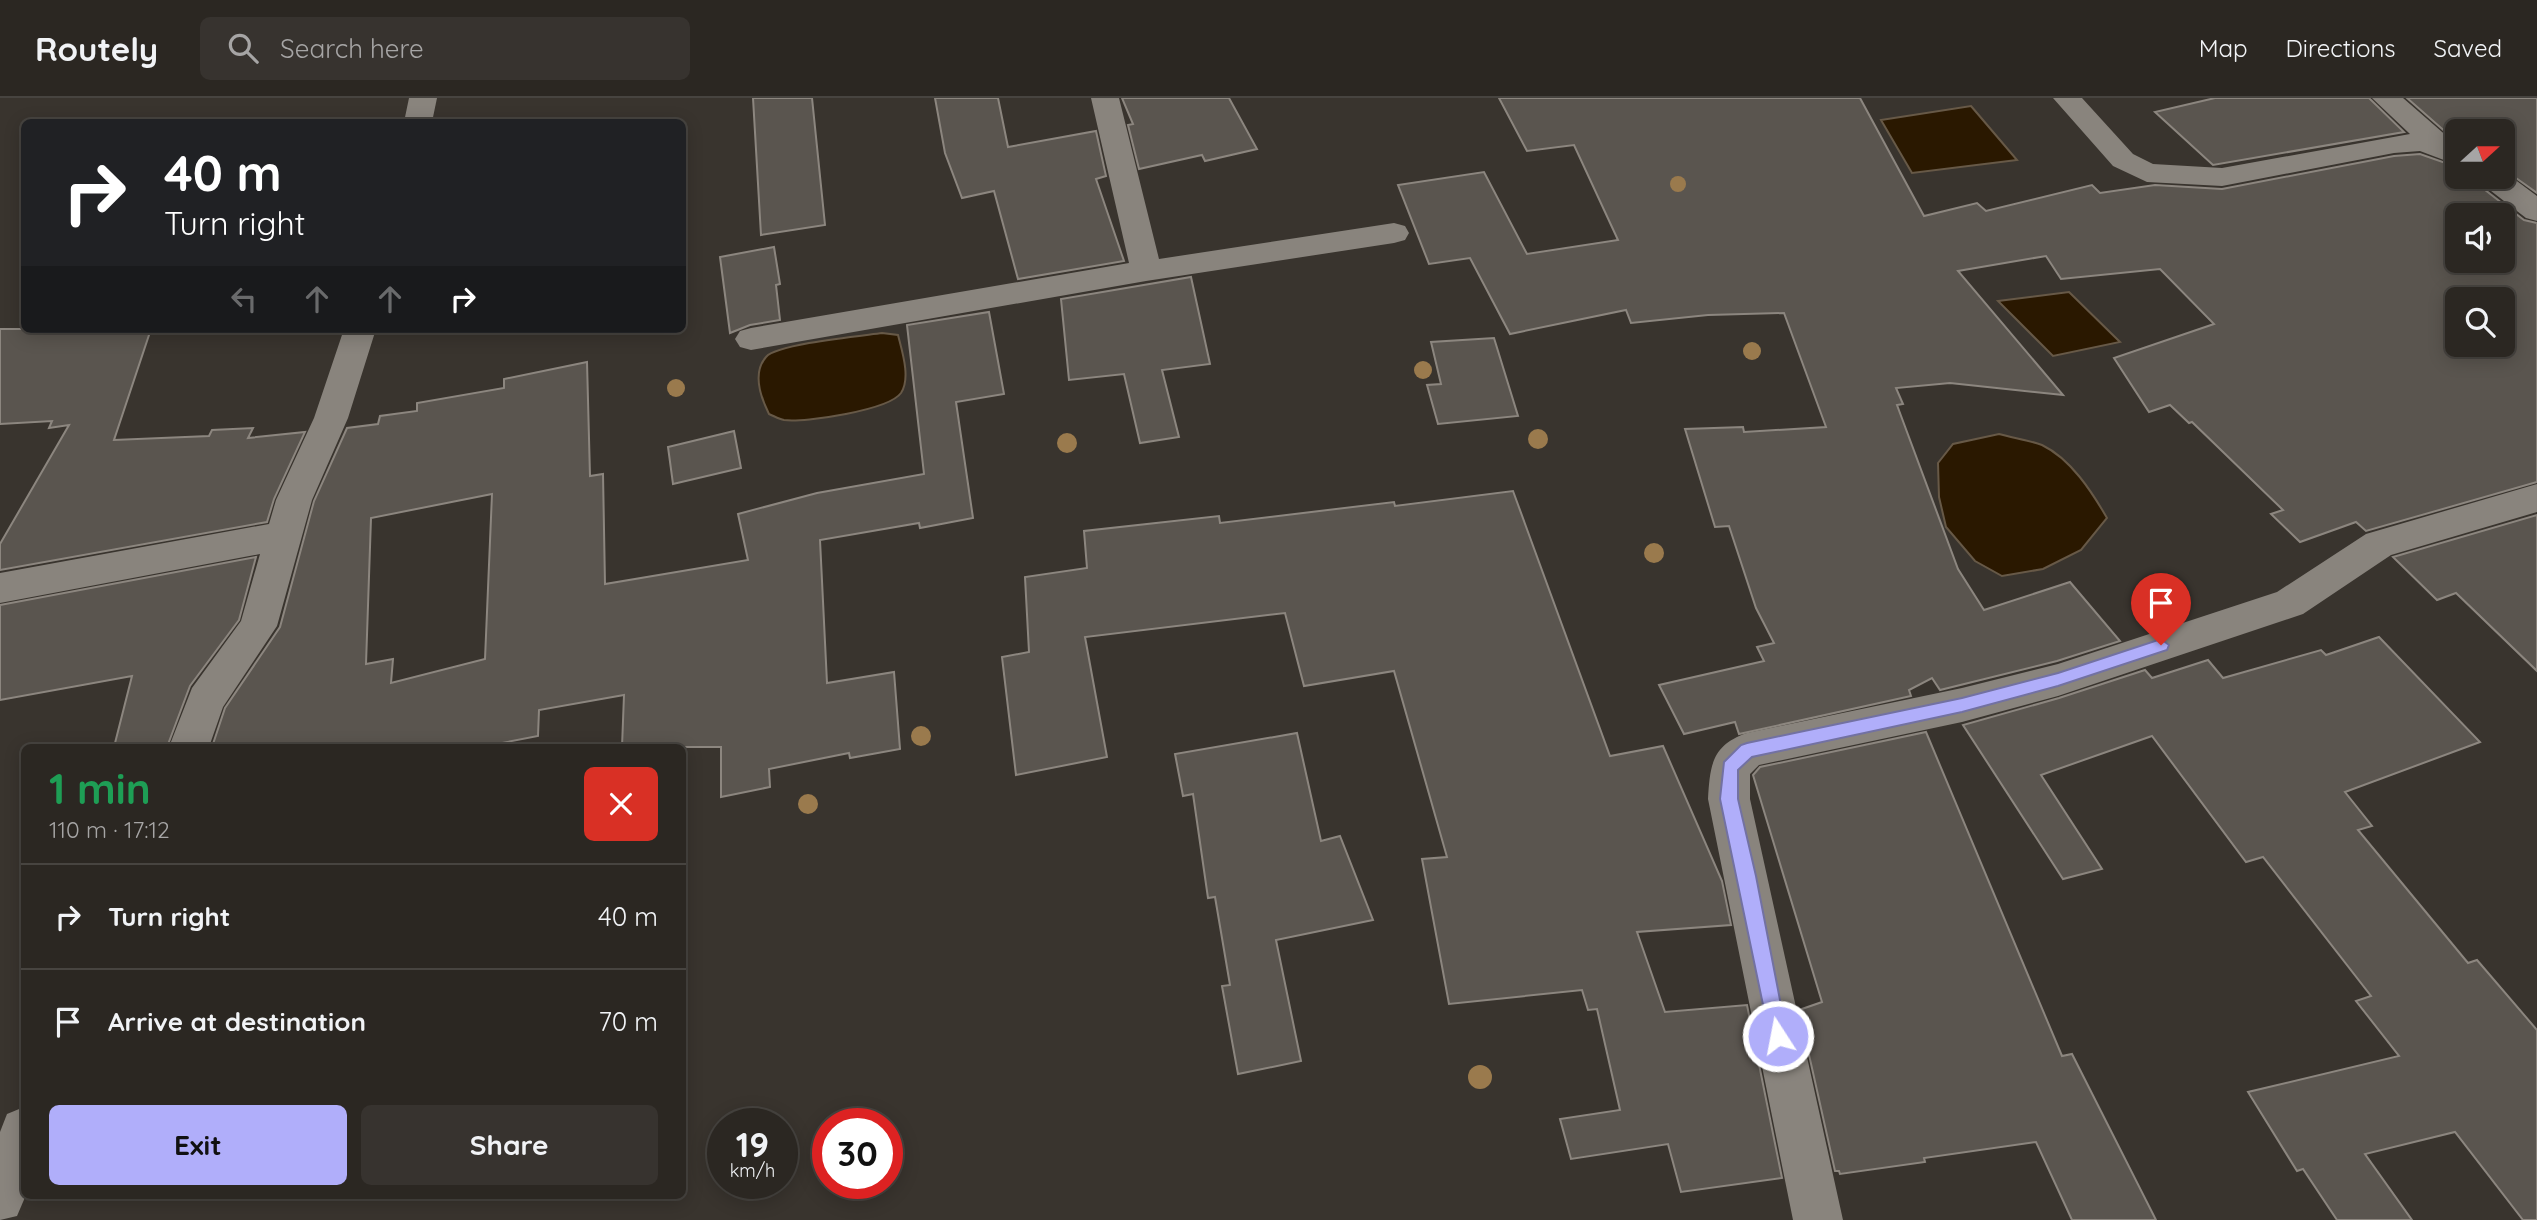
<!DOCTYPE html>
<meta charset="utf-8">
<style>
:root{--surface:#2b2722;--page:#37332f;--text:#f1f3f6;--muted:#a6a5a5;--line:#474440;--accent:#b0aefa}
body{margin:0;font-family:Quicksand,sans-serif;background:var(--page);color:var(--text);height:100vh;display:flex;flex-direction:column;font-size:26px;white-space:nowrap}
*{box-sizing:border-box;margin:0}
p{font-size:23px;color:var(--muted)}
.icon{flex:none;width:38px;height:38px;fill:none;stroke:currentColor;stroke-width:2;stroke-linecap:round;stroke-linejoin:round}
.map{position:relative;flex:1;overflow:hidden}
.drawer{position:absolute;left:21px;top:646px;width:665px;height:455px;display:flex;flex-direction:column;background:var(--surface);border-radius:10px;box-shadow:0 4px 18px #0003,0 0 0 2px var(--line)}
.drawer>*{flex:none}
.top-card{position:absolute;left:21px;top:21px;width:665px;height:214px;border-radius:10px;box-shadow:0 4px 18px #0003,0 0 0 2px var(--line);background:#202124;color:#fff;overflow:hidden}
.needle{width:46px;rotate:69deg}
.buttons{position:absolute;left:2445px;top:21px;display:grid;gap:14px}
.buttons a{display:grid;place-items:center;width:70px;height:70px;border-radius:10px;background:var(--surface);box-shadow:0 4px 18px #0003,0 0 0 2px var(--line);font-size:35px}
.speed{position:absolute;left:707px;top:1010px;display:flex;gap:14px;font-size:35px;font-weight:700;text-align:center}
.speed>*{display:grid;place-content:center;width:91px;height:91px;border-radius:50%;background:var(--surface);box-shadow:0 4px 18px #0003,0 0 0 2px var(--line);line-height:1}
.speed small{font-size:18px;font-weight:400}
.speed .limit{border:10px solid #d22;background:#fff;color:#111}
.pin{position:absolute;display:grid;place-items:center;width:60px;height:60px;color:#fff;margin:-72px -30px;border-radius:50% 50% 50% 0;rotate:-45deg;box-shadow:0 0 7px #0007}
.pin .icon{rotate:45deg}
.me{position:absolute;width:77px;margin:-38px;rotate:349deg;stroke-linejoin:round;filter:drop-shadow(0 0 5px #0008)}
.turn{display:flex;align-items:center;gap:24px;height:147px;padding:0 28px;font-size:32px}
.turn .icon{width:91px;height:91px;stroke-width:2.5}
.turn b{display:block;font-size:49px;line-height:60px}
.lanes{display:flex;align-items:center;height:66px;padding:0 28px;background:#0003;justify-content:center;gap:35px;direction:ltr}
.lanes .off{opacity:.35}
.round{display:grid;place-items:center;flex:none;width:74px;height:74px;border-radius:10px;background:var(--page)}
.summary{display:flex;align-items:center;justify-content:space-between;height:119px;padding:0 28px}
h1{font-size:42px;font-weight:700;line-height:52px;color:#1e9e55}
.button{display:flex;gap:14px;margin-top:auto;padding:14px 28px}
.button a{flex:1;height:80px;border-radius:10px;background:var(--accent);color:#111;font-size:28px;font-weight:700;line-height:80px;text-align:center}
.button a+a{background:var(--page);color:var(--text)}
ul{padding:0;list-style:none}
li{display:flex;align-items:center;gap:21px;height:105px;padding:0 28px;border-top:2px solid var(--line)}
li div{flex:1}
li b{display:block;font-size:26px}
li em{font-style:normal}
header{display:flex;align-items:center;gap:42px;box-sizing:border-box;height:98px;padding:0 35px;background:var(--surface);border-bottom:2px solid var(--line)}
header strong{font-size:33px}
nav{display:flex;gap:38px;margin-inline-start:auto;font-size:24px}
.search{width:490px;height:63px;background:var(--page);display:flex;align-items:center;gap:18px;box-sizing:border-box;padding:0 24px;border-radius:10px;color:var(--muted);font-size:26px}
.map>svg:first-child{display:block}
.water{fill:#2a1800;stroke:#675947;stroke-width:2}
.building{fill:#5a554f;stroke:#8c867f;stroke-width:2;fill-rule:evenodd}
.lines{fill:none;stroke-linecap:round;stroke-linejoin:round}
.minor{fill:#89847d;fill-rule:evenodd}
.tree{fill:#9a7a4d}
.route{fill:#b0aefa;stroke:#7271a2;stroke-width:2}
</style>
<header>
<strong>Routely</strong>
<div class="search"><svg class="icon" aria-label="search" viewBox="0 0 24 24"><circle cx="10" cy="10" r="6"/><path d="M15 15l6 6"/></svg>Search here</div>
<nav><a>Map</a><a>Directions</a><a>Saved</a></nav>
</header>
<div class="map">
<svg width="2537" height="1122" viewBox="0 0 2537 1122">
<rect width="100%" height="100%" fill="#39342e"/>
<g class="water">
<polygon points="1971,8 2017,62 1912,75 1881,22"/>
<polygon points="2069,194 2120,244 2053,258 1998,203"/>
<path d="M 882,235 L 898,237 C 902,253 911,280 901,295 C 889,312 805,325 784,322 C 779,321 774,318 769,316 C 761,300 752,275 766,259 C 777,246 860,238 882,235 Z"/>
<path d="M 1999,336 C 2013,340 2029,342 2042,347 C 2071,361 2092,394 2107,420 L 2081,452 L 2043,471 L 2002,478 L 1975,463 L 1946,429 L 1939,399 L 1938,365 L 1953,346 Z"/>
</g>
<g class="building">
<polygon points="753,0 812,0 825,127 761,137"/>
<polygon points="935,0 998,0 1008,49 1096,33 1106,78 1096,81 1124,163 1018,181 994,93 962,100 945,55"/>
<polygon points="1122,0 1229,0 1257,51 1205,63 1202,57 1139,71 1128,27 1133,26"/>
<path d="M 1499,0 L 1860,0 L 1924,118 L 1977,105 L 1986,113 L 2092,87 L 2100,95 L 2155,87 L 2222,91 L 2394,58 L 2420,56 L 2457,69 L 2457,79 L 2474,79 L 2480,88 L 2524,122 L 2537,125 L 2537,384 L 2366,433 L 2356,424 L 2300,444 L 2271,416 L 2283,412 L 2192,324 L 2189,325 L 2170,307 L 2149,314 L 2114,260 L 2214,226 L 2160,171 L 2061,181 L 2046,158 L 1958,173 L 2063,297 L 1950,285 L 1896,290 L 1903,306 L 1897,307 L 1958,471 L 1984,512 L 2070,484 L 2120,543 L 2057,563 L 1940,592 L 1932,580 L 1909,592 L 1911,598 L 1739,636 L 1735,624 L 1684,636 L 1659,587 L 1764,563 L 1757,549 L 1774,545 L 1756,510 L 1729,428 L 1715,429 L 1685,331 L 1743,329 L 1744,334 L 1826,329 L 1784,215 L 1708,217 L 1631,225 L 1626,212 L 1510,236 L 1470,160 L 1429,166 L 1398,87 L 1484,74 L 1527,156 L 1618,142 L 1574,47 L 1527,53 ZM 2457,117 L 2502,117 L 2502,163 L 2457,163 ZM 2457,201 L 2502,201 L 2502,247 L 2457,247 Z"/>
<polygon points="2215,0 2369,0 2404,34 2213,67 2155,14"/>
<polygon points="2407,0 2537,0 2537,95 2502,70 2502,33 2457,33 2457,44"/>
<polygon points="774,149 780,186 776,187 780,222 750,227 730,235 720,159"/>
<polygon points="1191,179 1210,266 1162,272 1179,339 1140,345 1124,276 1069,282 1061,201"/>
<path d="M 989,214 L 1004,296 L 956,304 L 973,420 L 920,430 L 919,425 L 820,442 L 827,585 L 894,574 L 900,651 L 850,660 L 849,655 L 769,671 L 770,689 L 721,699 L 721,649 L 622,649 L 624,597 L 539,612 L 538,638 L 481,649 L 212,649 L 225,610 L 280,529 L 314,403 L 347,330 L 378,326 L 380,318 L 417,313 L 417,305 L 504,290 L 504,281 L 587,264 L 590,378 L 603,376 L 605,486 L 748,462 L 738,416 L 817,395 L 924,376 L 907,227 ZM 492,396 L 485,561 L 391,585 L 393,561 L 366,566 L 371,420 Z"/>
<polygon points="0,231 151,231 114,342 209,338 212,332 253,330 248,340 305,334 274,401 267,424 0,472 0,446 69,327 49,330 52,323 0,326"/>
<polygon points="1494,240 1518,318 1438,326 1427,287 1441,286 1431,244"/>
<polygon points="734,333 741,370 673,386 668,349"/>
<polygon points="1513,393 1610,658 1663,648 1722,783 1731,827 1637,834 1665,914 1747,907 1782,1080 1681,1094 1668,1046 1571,1061 1560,1021 1620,1012 1597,911 1588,912 1582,892 1449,906 1422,761 1447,759 1394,573 1304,588 1285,515 1085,539 1107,659 1016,677 1002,559 1029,554 1025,479 1087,470 1084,433 1219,418 1220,425 1394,404 1395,408"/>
<polygon points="2537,417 2537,573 2456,495 2437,502 2393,459"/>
<polygon points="256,459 239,522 190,588 167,649 114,649 132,578 0,602 0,507"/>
<polygon points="2379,539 2480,644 2345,694 2372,728 2358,732 2468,865 2477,862 2537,932 2537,1122 2523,1122 2455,1034 2365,1056 2412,1122 2337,1122 2303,1071 2297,1073 2248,994 2399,958 2356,903 2371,898 2263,759 2246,764 2152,638 2041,677 2102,771 2063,781 1963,627 2059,600 2145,572 2152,580 2208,562 2223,580 2321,552 2326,557"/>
<polygon points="1926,634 2062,958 2072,956 2156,1122 2072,1122 2036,1044 1924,1060 1925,1064 1840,1076 1839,1073 1835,1073 1799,912 1822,904 1753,677 1760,669"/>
<polygon points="1297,635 1321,743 1340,738 1373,822 1276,842 1301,963 1238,976 1222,888 1230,887 1215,799 1208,800 1193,696 1183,698 1175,656"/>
</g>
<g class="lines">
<g class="minor">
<polygon points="409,0 437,0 432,24 404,24"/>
<polygon points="1091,0 1119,0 1159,161 1394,125 1405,128 1409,135 1405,142 1394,145 1146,183 751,252 740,249 735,241 740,233 751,230 1129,165"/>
<polygon points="2053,0 2082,0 2133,56 2153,66 2222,70 2410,36 2372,0 2403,0 2457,47 2457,67 2420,53 2394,55 2222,88 2147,84 2113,68"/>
<polygon points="2502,72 2537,98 2537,123 2526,120 2482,86 2477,79 2502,79"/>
<polygon points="344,231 376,231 348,320 312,402 277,528 223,609 209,649 169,649 192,590 241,523 260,456 0,505 0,475 269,426 276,402 314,320"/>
<path d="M 2537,386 L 2537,414 L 2391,457 L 2303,516 L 2058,598 L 1962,624 L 1759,667 L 1750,676 L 1750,701 L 1843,1122 L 1793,1122 L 1708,701 C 1710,667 1712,647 1747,635 L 1962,590 L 2058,566 L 2277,494 L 2366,436 Z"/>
<polygon points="24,1009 26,1097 17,1118 0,1122 0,1034 7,1016"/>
</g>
</g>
<g class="tree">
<circle cx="1678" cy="86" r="8"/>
<circle cx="1752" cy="253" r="9"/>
<circle cx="1423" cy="272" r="9"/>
<circle cx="676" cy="290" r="9"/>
<circle cx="1538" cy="341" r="10"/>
<circle cx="1067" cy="345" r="10"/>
<circle cx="1654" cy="455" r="10"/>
<circle cx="921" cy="638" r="10"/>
<circle cx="808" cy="706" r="10"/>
<circle cx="1480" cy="979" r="12"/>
</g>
<polygon class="route" points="2161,541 2169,547 2167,552 2058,588 1962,614 1752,659 1738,672 1738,701 1756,778 1787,938 1785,945 1778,947 1771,945 1720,701 1724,664 1741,647 1747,645 1962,600 2058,575"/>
</svg>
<div class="buttons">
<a><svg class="needle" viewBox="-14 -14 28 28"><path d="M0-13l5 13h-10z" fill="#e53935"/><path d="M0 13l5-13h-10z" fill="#a6a5a5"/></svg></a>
<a><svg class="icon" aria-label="sound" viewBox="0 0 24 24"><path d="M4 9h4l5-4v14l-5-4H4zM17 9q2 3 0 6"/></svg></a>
<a><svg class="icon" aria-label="search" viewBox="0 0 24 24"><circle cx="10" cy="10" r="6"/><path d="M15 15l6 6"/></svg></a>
</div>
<div class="speed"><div>19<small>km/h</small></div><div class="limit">30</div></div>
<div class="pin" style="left:2161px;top:547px;background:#d93025"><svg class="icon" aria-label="arrive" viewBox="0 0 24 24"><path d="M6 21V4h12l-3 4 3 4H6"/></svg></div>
<svg class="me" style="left:1778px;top:938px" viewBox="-20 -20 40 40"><circle r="17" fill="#b0aefa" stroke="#fff" stroke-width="3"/><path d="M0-11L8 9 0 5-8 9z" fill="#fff"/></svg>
<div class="top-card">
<div class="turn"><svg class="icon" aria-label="right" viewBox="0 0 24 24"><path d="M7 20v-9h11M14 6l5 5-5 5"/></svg><div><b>40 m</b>Turn right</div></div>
<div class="lanes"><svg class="icon off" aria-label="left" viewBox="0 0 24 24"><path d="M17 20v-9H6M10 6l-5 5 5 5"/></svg><svg class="icon off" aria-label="ahead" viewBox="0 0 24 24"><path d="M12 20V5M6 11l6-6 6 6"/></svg><svg class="icon off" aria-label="ahead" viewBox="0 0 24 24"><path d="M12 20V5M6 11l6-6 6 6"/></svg><svg class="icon" aria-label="right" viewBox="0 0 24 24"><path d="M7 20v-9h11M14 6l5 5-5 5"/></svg></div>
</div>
<section class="drawer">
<div class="summary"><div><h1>1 min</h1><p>110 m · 17:12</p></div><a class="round" style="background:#d93025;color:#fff"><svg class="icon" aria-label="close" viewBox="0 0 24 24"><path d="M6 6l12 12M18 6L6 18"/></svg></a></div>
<ul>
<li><svg class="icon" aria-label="right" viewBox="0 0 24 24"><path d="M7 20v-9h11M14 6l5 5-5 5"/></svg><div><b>Turn right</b></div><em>40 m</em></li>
<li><svg class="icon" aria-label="arrive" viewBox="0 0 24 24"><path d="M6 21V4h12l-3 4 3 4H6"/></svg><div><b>Arrive at destination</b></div><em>70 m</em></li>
</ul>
<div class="button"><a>Exit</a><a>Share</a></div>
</section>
</div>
